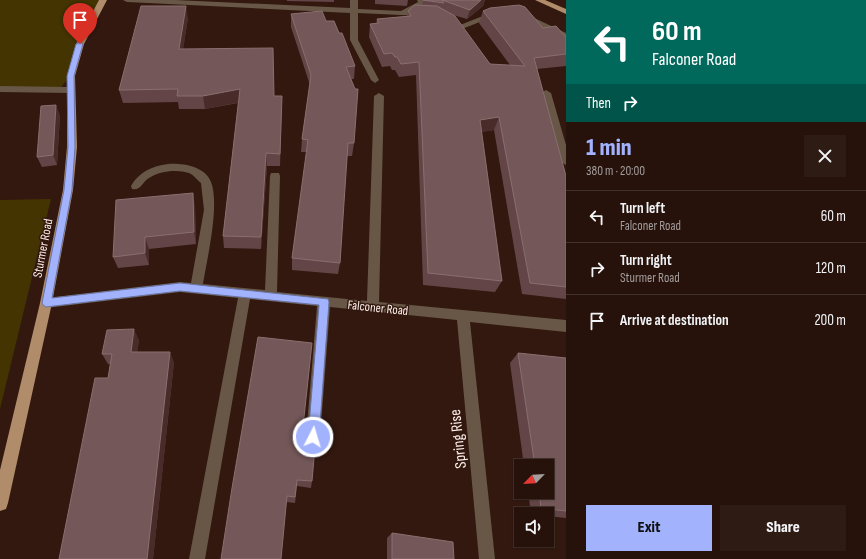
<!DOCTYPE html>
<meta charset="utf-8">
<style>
:root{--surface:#26120b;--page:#2e1b14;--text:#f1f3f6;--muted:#a49e9d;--line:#42322c;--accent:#a2b2fd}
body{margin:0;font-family:"Sofia Sans Condensed",sans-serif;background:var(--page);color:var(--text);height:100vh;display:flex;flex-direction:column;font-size:15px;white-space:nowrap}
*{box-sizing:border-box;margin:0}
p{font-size:13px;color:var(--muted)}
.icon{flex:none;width:22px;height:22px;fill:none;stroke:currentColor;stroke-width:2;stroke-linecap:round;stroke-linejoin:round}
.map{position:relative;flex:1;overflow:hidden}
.panel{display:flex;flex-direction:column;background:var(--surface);width:300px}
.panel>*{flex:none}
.hud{background:#00695c;color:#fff;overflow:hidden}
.needle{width:26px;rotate:245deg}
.controls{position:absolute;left:514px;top:459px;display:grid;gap:8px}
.controls a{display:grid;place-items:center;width:40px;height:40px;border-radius:0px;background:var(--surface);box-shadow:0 1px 3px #0004,0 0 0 1px var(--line);font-size:20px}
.pin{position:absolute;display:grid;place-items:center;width:34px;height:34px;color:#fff;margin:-41px -17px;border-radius:50% 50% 50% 0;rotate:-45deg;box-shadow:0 0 4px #0007}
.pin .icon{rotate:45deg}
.me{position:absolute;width:44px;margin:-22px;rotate:5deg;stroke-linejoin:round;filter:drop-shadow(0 0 3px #0008)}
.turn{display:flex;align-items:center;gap:14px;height:84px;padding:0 20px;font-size:18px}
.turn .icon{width:52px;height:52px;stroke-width:2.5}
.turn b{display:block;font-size:28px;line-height:34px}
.then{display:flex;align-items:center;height:38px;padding:0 20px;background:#0003;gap:8px;font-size:15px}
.round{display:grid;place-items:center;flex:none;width:42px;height:42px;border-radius:0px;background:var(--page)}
.summary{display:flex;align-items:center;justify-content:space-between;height:68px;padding:0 20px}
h1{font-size:24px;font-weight:800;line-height:30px;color:var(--accent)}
.cta{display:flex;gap:8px;margin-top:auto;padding:8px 20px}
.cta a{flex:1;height:46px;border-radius:0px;background:var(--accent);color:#111;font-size:16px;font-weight:800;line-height:46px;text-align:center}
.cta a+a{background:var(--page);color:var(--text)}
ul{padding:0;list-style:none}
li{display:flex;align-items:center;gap:12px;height:52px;padding:0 20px;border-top:1px solid var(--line)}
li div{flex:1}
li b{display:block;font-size:15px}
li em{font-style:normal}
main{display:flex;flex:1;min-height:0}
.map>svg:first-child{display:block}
.green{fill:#433401}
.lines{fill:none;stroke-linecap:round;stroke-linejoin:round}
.minor{fill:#685746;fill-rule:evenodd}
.major{fill:#b08c6a;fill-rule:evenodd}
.wall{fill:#644547}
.shaded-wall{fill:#492b29}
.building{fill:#745759;stroke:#8a6f6f}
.route{fill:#a2b2fd;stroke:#6974a4}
.labels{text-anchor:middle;stroke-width:3;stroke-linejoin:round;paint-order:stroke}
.street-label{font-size:13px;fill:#fdeee9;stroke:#32180f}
.near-street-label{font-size:16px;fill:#fdeee9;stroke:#32180f}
</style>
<main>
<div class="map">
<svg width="566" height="559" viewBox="0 0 566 559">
<rect width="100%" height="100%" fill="#32180f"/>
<g class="green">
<polygon points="0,0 103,0 80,44 71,76 61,87 0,88"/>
<polygon points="51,199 0,409 0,200"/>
</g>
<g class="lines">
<g class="minor">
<polygon points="123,0 175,0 350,8 350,0 358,0 358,9 401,11 418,2 417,0 425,0 425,5 412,11 423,12 427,14 423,16 358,13 358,40 379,80 375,83 371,80 350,40 350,13 127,2"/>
<polygon points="493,12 499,12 500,14 462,29 456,29 455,27"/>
<polygon points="522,15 528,15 566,33 566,38 522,19"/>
<polygon points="0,86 71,87 75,90 71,93 0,92"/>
<polygon points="546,90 551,93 566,145 566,165 561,162 541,93"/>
<path d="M 379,93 L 384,96 L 379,302 L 566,320 L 566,332 L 470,322 L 495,559 L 479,559 L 457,320 L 330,307 L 320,437 L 318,442 L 313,444 L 308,442 L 306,437 L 317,306 L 250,299 L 205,559 L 189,559 L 238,298 L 180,292 L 46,308 L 42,307 L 40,303 L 42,299 L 46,298 L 180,282 L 191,283 L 204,210 L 201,183 C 197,180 194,175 189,173 C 177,169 159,171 149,178 C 142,182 141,191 132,189 L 131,186 C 139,172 152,166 168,164 C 182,163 205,166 211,182 C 220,205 207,259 203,284 L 265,290 L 270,176 L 271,173 L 279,173 L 280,176 L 277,292 L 367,301 L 374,96 Z"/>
</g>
<g class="major">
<polygon points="99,0 107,0 84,44 75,76 77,147 73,190 52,303 8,503 6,509 0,511 0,470 40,303 63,190 67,147 67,76 76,44"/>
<polygon points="535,0 545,0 566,9 566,14"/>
</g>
</g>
<g class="wall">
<polygon points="287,0 334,0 334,2 287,1"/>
<polygon points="375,0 408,0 407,6 375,4"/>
<polygon points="423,0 485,0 483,6 467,19 453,15 490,64 510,65 479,23 483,11 543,28 565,36 566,36 566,66 537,69 566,176 566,299 522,294 494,130 481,132 502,281 495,292 423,285 416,75 399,77 395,70 392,70 390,66 382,67 369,37 370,24 376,24 377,19 407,16 408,11 422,5"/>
<polygon points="291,14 326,21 339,33 355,66 354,79 351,79 354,143 352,156 347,156 340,263 338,274 292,270 292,258 307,152 301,152 302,139 310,85 291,27"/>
<polygon points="188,18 183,49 274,96 282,96 280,166 267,166 261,249 224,248 223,236 238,103 205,109 179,109 178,102 123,103 119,90"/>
<polygon points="60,115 57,165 42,167 37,157"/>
<polygon points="195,205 196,244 149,249 149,265 118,268 113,257"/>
<polygon points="258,337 301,445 312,481 311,488 297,486 295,503 287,502"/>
<polygon points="139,340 137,352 174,362 153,559 59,559 108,378 110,364 108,364 102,354"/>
<polygon points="518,353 566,358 566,518 547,516 547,514 531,513 528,492 547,492 547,466 524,466 510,363"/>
<polygon points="392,533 454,559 387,559 387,538"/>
</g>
<g class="shaded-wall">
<polygon points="481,0 485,0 483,6 467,19 470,10"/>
<polygon points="186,6 188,18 181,62 179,49"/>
<polygon points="240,89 241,102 205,109 203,96"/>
<polygon points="282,96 282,109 280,166 280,154"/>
<polygon points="56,105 60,115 57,165 53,155"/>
<polygon points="499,117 494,130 475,133 480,120"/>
<polygon points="266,153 267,166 261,249 261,237"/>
<polygon points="193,193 195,205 196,244 194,232"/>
<polygon points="145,237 149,249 149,265 145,253"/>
<polygon points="134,329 139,340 136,362 131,352"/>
<polygon points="170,352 174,362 153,559 147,559"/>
</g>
<g class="building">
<polygon points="423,0 442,0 444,3"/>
<polygon points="442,0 481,0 470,10"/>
<polygon points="415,5 437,6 455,16 490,64 525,66 483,11 490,8 519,5 525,7 543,28 556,26 565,36 566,36 566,54 534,58 566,176 566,287 530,283 499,117 480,120 502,281 428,273 419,62 401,64 397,57 395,57 392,53 384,54 370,24 379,23 377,19 411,16 408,11"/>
<polygon points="141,6 186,6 179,49 273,48 274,96 282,96 280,154 266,153 261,237 223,236 240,89 203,96 177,96 178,89 119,90"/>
<polygon points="322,11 326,21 334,21 339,33 342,33 355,66 346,67 355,89 358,89 354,143 348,143 340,263 292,258 308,140 302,139 311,75 291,14"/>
<polygon points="56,105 53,155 37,157 41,106"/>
<polygon points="193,193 194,232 145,237 145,253 113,257 116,200"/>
<polygon points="134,329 131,352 170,352 147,559 59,559 95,378 108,378 112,354 102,354 107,330"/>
<polygon points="258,337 312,343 301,445 315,447 312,481 297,480 295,497 287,496 281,559 221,559 232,488"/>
<polygon points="518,353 566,358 566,511 541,508 539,492 547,492 547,466 535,466"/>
<polygon points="392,533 453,542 454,559 392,559"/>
</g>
<polygon class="route" points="80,42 83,44 74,76 75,147 72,190 52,298 180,283 328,299 329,302 319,437 317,441 313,442 309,441 308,437 319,305 180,291 46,307 43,305 42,303 64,190 68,147 67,76 76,44"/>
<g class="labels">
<g class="street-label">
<text transform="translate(42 248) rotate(-79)" y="5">Sturmer Road</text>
<text transform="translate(378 307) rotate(6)" y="5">Falconer Road</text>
</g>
<g class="near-street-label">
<text transform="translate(457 439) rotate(-96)" y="6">Spring Rise</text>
</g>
</g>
</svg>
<div class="controls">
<a><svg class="needle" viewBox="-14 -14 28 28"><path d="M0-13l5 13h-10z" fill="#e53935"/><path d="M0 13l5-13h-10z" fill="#a49e9d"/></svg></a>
<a><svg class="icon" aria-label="sound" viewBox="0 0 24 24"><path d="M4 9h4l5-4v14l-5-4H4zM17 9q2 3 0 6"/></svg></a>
</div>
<div class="pin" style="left:80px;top:44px;background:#d93025"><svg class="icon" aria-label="arrive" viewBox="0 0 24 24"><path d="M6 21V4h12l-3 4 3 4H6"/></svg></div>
<svg class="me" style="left:313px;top:437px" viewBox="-20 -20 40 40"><circle r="17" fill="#a2b2fd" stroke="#fff" stroke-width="3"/><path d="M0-11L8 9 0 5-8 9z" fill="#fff"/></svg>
</div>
<section class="panel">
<div class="hud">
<div class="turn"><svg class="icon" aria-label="left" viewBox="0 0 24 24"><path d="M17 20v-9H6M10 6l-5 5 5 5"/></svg><div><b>60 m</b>Falconer Road</div></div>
<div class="then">Then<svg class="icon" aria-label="right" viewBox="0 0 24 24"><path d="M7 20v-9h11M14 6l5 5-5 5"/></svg></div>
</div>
<div class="summary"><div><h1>1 min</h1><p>380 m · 20:00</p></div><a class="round"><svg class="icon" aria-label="close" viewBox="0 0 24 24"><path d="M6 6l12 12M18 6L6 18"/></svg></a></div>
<ul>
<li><svg class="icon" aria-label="left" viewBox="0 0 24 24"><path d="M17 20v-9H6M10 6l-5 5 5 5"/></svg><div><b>Turn left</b><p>Falconer Road</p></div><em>60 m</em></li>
<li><svg class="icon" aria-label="right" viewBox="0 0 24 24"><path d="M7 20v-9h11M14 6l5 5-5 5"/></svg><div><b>Turn right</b><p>Sturmer Road</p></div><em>120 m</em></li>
<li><svg class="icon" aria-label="arrive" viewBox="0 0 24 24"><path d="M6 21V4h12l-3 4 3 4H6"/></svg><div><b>Arrive at destination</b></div><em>200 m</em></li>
</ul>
<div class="cta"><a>Exit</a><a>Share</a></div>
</section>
</main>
